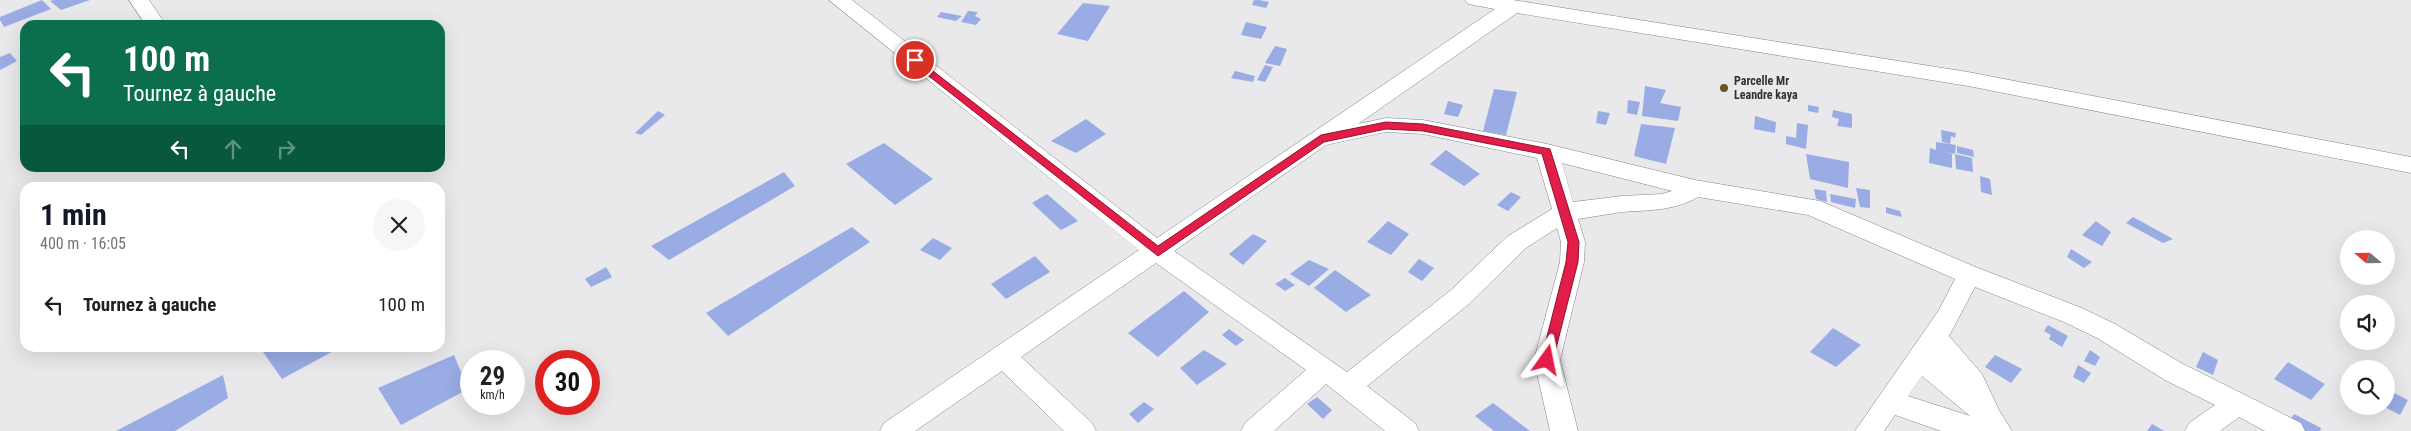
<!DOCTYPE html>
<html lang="fr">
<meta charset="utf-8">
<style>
:root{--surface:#fff;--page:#f6f6f6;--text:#202124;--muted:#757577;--accent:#111827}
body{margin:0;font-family:"Roboto Condensed",sans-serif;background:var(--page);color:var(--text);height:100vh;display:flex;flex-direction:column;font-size:19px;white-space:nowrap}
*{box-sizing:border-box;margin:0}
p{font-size:16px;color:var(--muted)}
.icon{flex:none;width:28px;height:28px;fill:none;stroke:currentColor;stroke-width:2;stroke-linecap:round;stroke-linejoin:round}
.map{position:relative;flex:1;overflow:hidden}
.details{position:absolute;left:20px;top:182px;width:425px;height:170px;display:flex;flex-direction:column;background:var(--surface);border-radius:15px;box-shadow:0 5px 20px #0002}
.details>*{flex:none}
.banner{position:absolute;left:20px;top:20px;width:425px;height:152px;border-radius:15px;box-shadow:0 5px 20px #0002;background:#0b6e4f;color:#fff;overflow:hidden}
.needle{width:32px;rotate:290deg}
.buttons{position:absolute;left:2340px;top:230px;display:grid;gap:10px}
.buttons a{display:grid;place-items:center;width:55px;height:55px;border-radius:50%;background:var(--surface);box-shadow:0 5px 20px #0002;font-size:25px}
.speed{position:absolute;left:460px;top:350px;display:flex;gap:10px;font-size:25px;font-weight:700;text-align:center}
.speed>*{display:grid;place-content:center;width:65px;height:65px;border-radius:50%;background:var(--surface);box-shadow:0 5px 20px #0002;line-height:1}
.speed small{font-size:12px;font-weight:400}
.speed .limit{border:8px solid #d22;background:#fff;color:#111}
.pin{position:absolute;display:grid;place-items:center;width:42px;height:42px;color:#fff;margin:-21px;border:2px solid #fff;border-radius:50%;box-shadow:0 1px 5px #0007}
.me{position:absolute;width:55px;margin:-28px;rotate:12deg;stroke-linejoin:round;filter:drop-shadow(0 0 4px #0008)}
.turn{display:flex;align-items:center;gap:18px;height:105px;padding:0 20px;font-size:22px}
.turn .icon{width:65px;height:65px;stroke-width:2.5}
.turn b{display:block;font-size:35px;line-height:42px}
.lanes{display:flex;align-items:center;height:48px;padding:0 20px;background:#0003;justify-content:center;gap:25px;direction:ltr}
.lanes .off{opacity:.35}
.round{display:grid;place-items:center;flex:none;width:52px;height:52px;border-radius:26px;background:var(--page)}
.summary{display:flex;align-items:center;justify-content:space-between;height:85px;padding:0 20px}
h1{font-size:30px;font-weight:700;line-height:38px;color:var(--accent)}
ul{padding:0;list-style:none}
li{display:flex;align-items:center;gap:15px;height:75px;padding:0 20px}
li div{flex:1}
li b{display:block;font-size:19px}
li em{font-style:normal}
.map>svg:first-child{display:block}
.building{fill:#99ace3}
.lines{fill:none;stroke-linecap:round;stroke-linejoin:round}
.minor-casing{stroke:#848486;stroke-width:1}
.minor{fill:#fff;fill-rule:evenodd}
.route{fill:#e11d48;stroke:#92132f}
.poi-dot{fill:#6c5324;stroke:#e9e9eb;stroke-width:2}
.labels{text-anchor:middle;stroke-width:4.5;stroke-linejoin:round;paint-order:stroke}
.poi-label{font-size:12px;font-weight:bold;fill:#313132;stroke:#e9e9eb;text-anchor:start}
</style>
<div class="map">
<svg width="2411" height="431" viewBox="0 0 2411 431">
<rect width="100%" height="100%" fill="#e9e9eb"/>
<g class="building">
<polygon points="42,0 51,9 4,27 0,20 0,17"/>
<polygon points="54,0 90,0 61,10 50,1"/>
<polygon points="1254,0 1259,0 1269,2 1266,8 1252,5"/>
<polygon points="1083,3 1110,6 1088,41 1057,34"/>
<polygon points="968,11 978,12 975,16 981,19 976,25 961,22"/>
<polygon points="941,12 962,16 956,21 937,17"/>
<polygon points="1246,22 1267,27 1261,39 1241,35"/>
<polygon points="1275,46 1287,49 1280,66 1265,63"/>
<polygon points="10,53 17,61 0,70 0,57"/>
<polygon points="1265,65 1273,67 1265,82 1257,80"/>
<polygon points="1235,71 1255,76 1253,82 1231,78"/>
<polygon points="1645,86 1666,90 1660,103 1681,107 1678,121 1642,116"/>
<polygon points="1494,89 1517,92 1506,135 1483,131"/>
<polygon points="1628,100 1640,102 1637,115 1627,113"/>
<polygon points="1448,101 1463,105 1458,117 1444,114"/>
<polygon points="1808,105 1819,107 1818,113 1808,111"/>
<polygon points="1833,110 1852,114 1852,128 1837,126 1839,119 1832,117"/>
<polygon points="658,111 665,115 641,135 635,133"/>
<polygon points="1598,111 1610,113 1606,125 1596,123"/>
<polygon points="1755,116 1776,122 1775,133 1754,129"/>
<polygon points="1086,119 1106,134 1076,153 1051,141"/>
<polygon points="1797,123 1808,125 1806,149 1786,144 1786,136 1796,138"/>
<polygon points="1641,124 1675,128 1666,164 1634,156"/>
<polygon points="1941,130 1956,133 1955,138 1951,136 1950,144 1942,142"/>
<polygon points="1936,142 1956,145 1955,154 1945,152 1952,154 1952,168 1929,163 1930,148 1936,150"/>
<polygon points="884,143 933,179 895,205 846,164"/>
<polygon points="1957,146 1973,150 1974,157 1957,153"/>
<polygon points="1446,150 1480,174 1464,186 1430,164"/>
<polygon points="1806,154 1849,162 1848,188 1810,179"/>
<polygon points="1955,154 1972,158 1973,172 1956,169"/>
<polygon points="784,172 795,186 669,260 651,246"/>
<polygon points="1980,176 1990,179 1992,195 1981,192"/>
<polygon points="1856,188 1870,190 1870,208 1860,207"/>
<polygon points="1814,189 1826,191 1827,202 1816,199"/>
<polygon points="1511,192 1521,197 1508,211 1497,205"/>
<polygon points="1047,194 1078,221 1061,230 1032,203"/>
<polygon points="1830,194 1856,199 1855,208 1831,202"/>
<polygon points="1886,207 1900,211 1902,217 1886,213"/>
<polygon points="2133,217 2173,239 2163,243 2126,223"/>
<polygon points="1388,221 1409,234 1391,255 1367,242"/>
<polygon points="2096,221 2111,232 2102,246 2082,235"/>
<polygon points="852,227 870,242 728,336 706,313"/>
<polygon points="1253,234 1267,241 1243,265 1229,254"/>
<polygon points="933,238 952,248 940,260 920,250"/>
<polygon points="2071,249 2092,262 2084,268 2067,257"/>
<polygon points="1035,256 1050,272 1006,299 991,284"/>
<polygon points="1419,259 1434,268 1422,281 1408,272"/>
<polygon points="1309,260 1329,269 1309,286 1290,274"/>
<polygon points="606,267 612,277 591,287 585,279"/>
<polygon points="1335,270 1371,295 1346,312 1314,288"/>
<polygon points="1285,278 1295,285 1285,291 1275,284"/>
<polygon points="1184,291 1209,312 1158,357 1128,333"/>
<polygon points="2048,325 2068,336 2062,347 2049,339 2051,335 2044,331"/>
<polygon points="1833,328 1861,345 1836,367 1810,352"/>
<polygon points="1229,329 1244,340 1236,346 1222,335"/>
<polygon points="271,348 339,348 282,379 263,352"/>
<polygon points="1204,350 1227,364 1197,385 1180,368"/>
<polygon points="2090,350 2100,357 2095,366 2084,361"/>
<polygon points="2203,352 2218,360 2213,375 2196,367"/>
<polygon points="454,355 468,389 401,425 378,388"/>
<polygon points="1995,355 2022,369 2011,383 1985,367"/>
<polygon points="2288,362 2325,384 2311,400 2274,379"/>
<polygon points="2078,365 2091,373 2084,383 2073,377"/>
<polygon points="223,375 228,398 175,431 116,431"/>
<polygon points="2390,391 2408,400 2400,415 2383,406 2386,406 2386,397"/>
<polygon points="1317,397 1332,410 1323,419 1307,404"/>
<polygon points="1144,402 1154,409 1138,423 1129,414"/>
<polygon points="1493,403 1530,431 1494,431 1475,416"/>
<polygon points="2294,414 2321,428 2320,431 2305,431 2289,422"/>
<polygon points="2152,424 2164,431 2147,431"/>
</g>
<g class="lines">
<g class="minor-casing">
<g id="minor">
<polygon points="129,0 149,0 166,25 146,25"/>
<path d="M 829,0 L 852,0 L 1157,238 L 1495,9 L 1468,4 L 1465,0 L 1513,0 L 1968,72 L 2411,157 L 2411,173 L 1968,86 L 1517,13 L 1358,124 L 1386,118 L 1423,120 L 1547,144 L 1695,180 L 1820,201 L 1978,268 L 2082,308 L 2115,324 L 2183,364 L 2301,423 L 2305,431 L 2265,431 L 2239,417 L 2220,431 L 2185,431 L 2189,423 L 2215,405 L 2165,380 L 2097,338 L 2064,322 L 1975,287 L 1949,336 L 1982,374 L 2000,412 L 2012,431 L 1941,431 L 1895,415 L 1884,431 L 1855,431 L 1939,310 L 1955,279 L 1808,215 L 1698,197 C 1674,211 1649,210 1622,212 C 1607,214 1593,217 1578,219 L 1585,242 L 1584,262 L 1560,360 L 1578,431 L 1550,431 L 1534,360 L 1560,262 L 1561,242 L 1557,228 L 1526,248 L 1469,304 L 1367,386 L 1415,423 L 1419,431 L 1385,431 L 1326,384 L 1274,431 L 1241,431 L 1245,423 L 1306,370 L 1156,263 L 1021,357 L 1092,423 L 1096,431 L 1064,431 L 1002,371 L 915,431 L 880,431 L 884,423 L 1139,250 ZM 1386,132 L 1423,134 L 1537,158 L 1552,209 L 1508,236 L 1451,290 L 1347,372 L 1174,251 L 1326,145 ZM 1562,163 L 1672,191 L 1662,194 L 1622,196 L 1573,202 ZM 1922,376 L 1970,416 L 1908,396 Z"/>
</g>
</g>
<use href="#minor" class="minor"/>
</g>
<polygon class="route" points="915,57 1158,246 1321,135 1386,122 1423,124 1550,149 1579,242 1578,262 1553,360 1547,365 1541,360 1566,262 1568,242 1542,154 1423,131 1386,129 1324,142 1158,256 911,62 910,60"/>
<circle class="poi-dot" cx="1724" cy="88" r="5"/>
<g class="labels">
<g class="poi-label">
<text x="1734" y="85">Parcelle Mr<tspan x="1734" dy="14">Leandre kaya</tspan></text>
</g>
</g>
</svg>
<div class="buttons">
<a><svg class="needle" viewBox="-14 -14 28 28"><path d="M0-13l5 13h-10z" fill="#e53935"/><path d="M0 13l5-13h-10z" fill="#757577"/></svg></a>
<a><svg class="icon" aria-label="sound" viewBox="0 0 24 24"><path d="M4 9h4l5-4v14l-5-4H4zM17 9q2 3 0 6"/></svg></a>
<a><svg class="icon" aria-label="search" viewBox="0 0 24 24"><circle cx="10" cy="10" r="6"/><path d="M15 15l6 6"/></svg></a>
</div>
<div class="speed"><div>29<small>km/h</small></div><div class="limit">30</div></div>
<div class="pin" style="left:915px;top:60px;background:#d93025"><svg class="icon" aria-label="arrive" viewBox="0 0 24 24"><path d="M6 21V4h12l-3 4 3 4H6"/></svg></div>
<svg class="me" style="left:1547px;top:360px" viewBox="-20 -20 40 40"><path d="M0-17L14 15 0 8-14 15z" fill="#e11d48" stroke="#fff" stroke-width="4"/></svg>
<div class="banner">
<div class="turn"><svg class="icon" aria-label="left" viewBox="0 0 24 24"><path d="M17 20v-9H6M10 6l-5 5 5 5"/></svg><div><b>100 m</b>Tournez à gauche</div></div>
<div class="lanes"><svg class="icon" aria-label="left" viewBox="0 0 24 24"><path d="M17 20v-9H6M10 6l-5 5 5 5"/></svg><svg class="icon off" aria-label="ahead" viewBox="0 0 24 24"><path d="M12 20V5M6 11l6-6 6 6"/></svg><svg class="icon off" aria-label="right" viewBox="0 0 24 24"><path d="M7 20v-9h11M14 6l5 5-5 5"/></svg></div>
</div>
<section class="details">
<div class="summary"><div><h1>1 min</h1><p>400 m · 16:05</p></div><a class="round"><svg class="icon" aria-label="close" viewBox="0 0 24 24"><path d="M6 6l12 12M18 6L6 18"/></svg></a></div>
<ul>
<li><svg class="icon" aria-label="left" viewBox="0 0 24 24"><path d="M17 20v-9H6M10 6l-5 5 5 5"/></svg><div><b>Tournez à gauche</b></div><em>100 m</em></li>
</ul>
</section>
</div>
